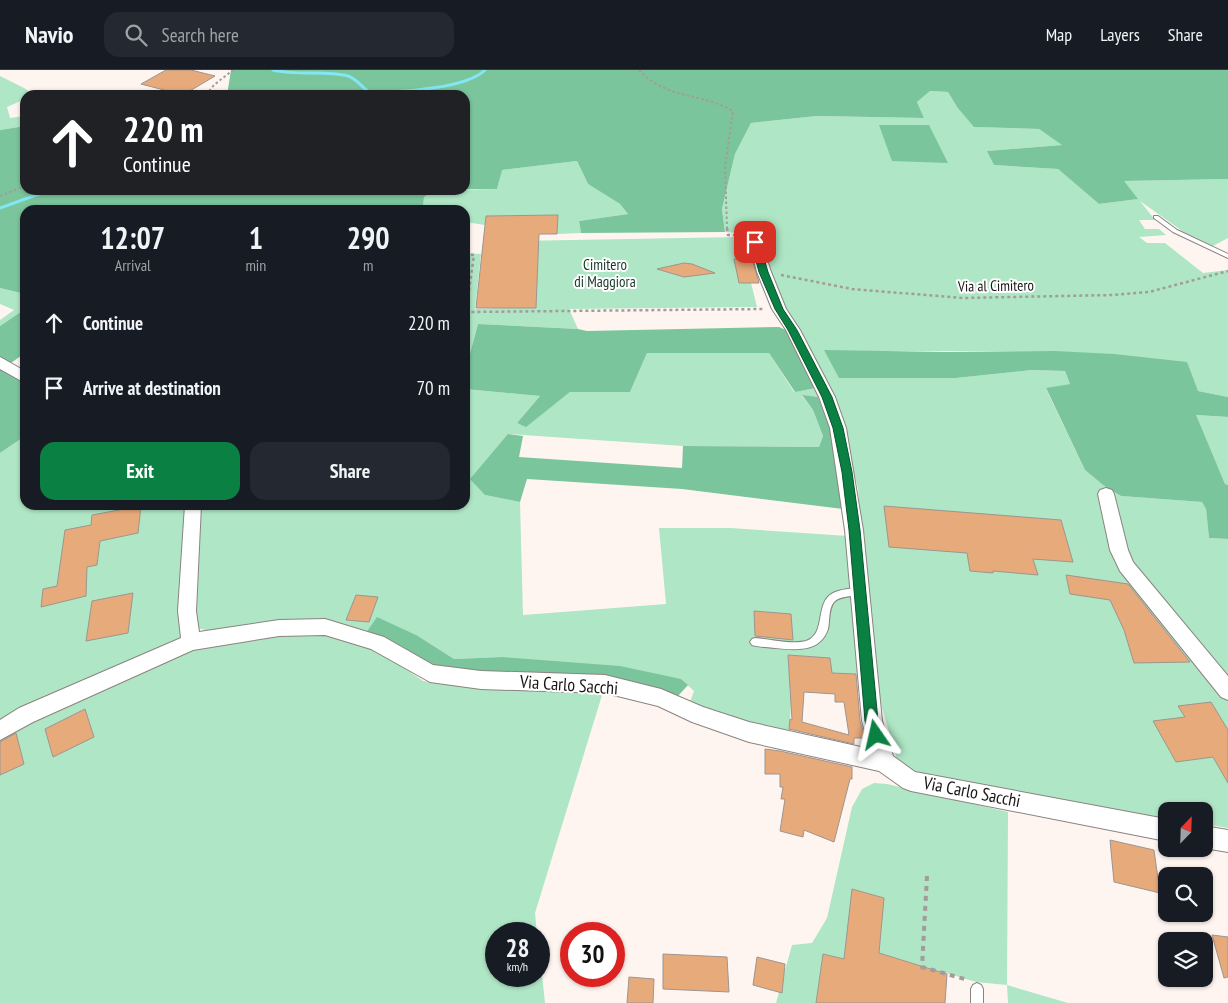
<!DOCTYPE html>
<style>
:root{--surface:#171b24;--page:#242831;--text:#f1f3f6;--muted:#9ea1a6;--line:#363941;--accent:#0b8043}
body{margin:0;font-family:"PT Sans Narrow",sans-serif;background:var(--page);color:var(--text);height:100vh;display:flex;flex-direction:column;font-size:19px;white-space:nowrap}
*{box-sizing:border-box;margin:0}
p{font-size:16px;color:var(--muted)}
.icon{flex:none;width:28px;height:28px;fill:none;stroke:currentColor;stroke-width:2;stroke-linecap:round;stroke-linejoin:round}
.map{position:relative;flex:1;overflow:hidden}
.side{position:absolute;left:20px;top:135px;width:450px;height:305px;display:flex;flex-direction:column;background:var(--surface);border-radius:15px;box-shadow:0 1px 4px #0004}
.side>*{flex:none}
.top-card{position:absolute;left:20px;top:20px;width:450px;height:105px;border-radius:15px;box-shadow:0 1px 4px #0004;background:#202124;color:#fff;overflow:hidden}
.needle{width:32px;rotate:23deg}
.tools{position:absolute;left:1158px;top:732px;display:grid;gap:10px}
.tools a{display:grid;place-items:center;width:55px;height:55px;border-radius:10px;background:var(--surface);box-shadow:0 1px 4px #0004;font-size:25px}
.speed{position:absolute;left:485px;top:852px;display:flex;gap:10px;font-size:25px;font-weight:700;text-align:center}
.speed>*{display:grid;place-content:center;width:65px;height:65px;border-radius:50%;background:var(--surface);box-shadow:0 1px 4px #0004;line-height:1}
.speed small{font-size:12px;font-weight:400}
.speed .limit{border:8px solid #d22;background:#fff;color:#111}
.pin{position:absolute;display:grid;place-items:center;width:42px;height:42px;color:#fff;margin:-21px;border-radius:10px;box-shadow:0 2px 8px #0006}
.me{position:absolute;width:55px;margin:-28px;rotate:349deg;stroke-linejoin:round;filter:drop-shadow(0 0 4px #0008)}
.turn{display:flex;align-items:center;gap:18px;height:105px;padding:0 20px;font-size:22px}
.turn .icon{width:65px;height:65px;stroke-width:2.5}
.turn b{display:block;font-size:35px;line-height:42px}
.eta{display:flex;justify-content:space-evenly;align-items:center;height:85px;text-align:center}
.eta b{font-size:30px;font-weight:700;line-height:35px}
.cta{display:flex;gap:10px;margin-top:auto;padding:10px 20px}
.cta a{flex:1;height:58px;border-radius:15px;background:var(--accent);color:#fff;font-size:20px;font-weight:700;line-height:58px;text-align:center}
.cta a+a{background:var(--page);color:var(--text)}
ul{padding:0;list-style:none}
li{display:flex;align-items:center;gap:15px;height:65px;padding:0 20px}
li div{flex:1}
li b{display:block;font-size:19px}
li em{font-style:normal}
header{display:flex;align-items:center;gap:30px;box-sizing:border-box;height:70px;padding:0 25px;background:var(--surface);border-bottom:1px solid var(--line)}
header strong{font-size:24px}
nav{display:flex;gap:28px;margin-inline-start:auto;font-size:18px}
.search{width:350px;height:45px;background:var(--page);display:flex;align-items:center;gap:12px;box-sizing:border-box;padding:0 18px;border-radius:15px;color:var(--muted);font-size:19px}
.map>svg:first-child{display:block}
.green{fill:#afe6c5}
.forest{fill:#7bc59c}
.lines{fill:none;stroke-linecap:round;stroke-linejoin:round}
.stream{stroke:#83e6f3;stroke-width:3}
.building{fill:#e7aa7b;stroke:#9d9590;fill-rule:evenodd}
.lane-casing{stroke:#8b837f;stroke-width:2}
.street-casing{stroke:#8b837f;stroke-width:2}
.path-far2{stroke:#a39c99;stroke-width:2;stroke-dasharray:2.5 2.5;stroke-linecap:butt}
.path-far1{stroke:#a39c99;stroke-width:2.5;stroke-dasharray:3 3;stroke-linecap:butt}
.path{stroke:#a39c99;stroke-width:4;stroke-dasharray:5 5;stroke-linecap:butt}
.lane{fill:#fff;fill-rule:evenodd}
.street{fill:#fff;fill-rule:evenodd}
.route{fill:#0b8043;stroke:#07532c}
.labels{text-anchor:middle;stroke-width:4;stroke-linejoin:round;paint-order:stroke}
.far-park-label{font-size:15px;fill:#163726;stroke:#fff}
.far-street-label{font-size:15px;fill:#1a1615;stroke:#fff}
.street-label{font-size:18px;fill:#1a1615;stroke:#fff}
</style>
<header>
<strong>Navio</strong>
<div class="search"><svg class="icon" aria-label="search" viewBox="0 0 24 24"><circle cx="10" cy="10" r="6"/><path d="M15 15l6 6"/></svg>Search here</div>
<nav><a>Map</a><a>Layers</a><a>Share</a></nav>
</header>
<div class="map">
<svg width="1228" height="933" viewBox="0 0 1228 933">
<rect width="100%" height="100%" fill="#fef5f1"/>
<g class="green">
<polygon points="0,6 26,19 31,25 25,25 25,29 7,37 10,48 25,46 25,56 0,60"/>
<polygon points="930,21 948,22 957,37 975,57 1039,59 1063,75 988,81 994,95 1058,99 1099,134 1137,129 1123,111 1228,109 1228,168 1213,176 1185,163 1140,131 1155,150 1139,150 1145,159 1159,159 1166,165 1139,167 1147,173 1165,173 1203,203 1228,200 1228,327 1198,321 1055,281 824,281 956,308 1032,300 1065,301 1070,314 1046,319 1085,400 1103,415 1121,426 1202,432 1206,439 1209,468 1228,469 1228,758 1204,754 1204,741 1166,741 1166,749 1142,745 911,701 897,689 875,614 858,418 844,365 782,234 757,164 725,162 722,139 735,84 751,53 817,46 924,48 917,32"/>
<polygon points="577,91 588,114 620,134 628,144 579,151 581,163 557,164 558,145 486,146 485,155 465,152 465,140 426,140 423,137 424,127 436,120 497,119 501,100"/>
<polygon points="738,167 744,189 753,189 759,213 751,213 757,237 569,239 578,259 478,254 465,302 465,183 481,184 475,239 511,238 517,171"/>
<polygon points="0,218 25,224 25,239 0,256 0,250 14,240 0,234"/>
<polygon points="647,283 769,283 794,322 816,318 818,327 802,326 813,340 823,366 819,377 683,376 509,364 485,425 520,432 523,545 666,534 659,458 730,458 848,466 858,604 832,603 829,588 788,585 791,633 789,666 750,658 690,632 694,621 681,609 502,587 454,589 418,566 366,563 215,562 197,558 193,546 199,435 465,435 465,319 540,326 517,353 526,356 570,322 630,322"/>
<polygon points="1195,345 1228,347 1228,415 1225,414"/>
<polygon points="25,366 25,435 187,435 181,572 0,653 0,383"/>
<polygon points="322,564 374,577 423,611 479,619 603,622 535,843 537,864 496,864 496,906 539,906 539,877 545,933 0,933 0,667 195,577 249,566"/>
<polygon points="874,713 887,714 1008,742 1007,915 1068,933 1008,933 1007,915 976,912 879,883 884,828 853,819 844,889 823,884 816,933 776,933 792,875 812,873 827,848 852,737 862,719"/>
</g>
<g class="forest">
<polygon points="231,0 1228,0 1228,109 1124,111 1138,129 1099,134 1058,99 994,95 987,81 1062,75 1039,59 974,57 957,37 948,22 930,21 917,32 924,48 817,46 751,53 735,84 722,139 725,162 581,163 579,151 628,144 620,134 588,114 577,91 502,100 497,119 465,119 465,25 227,25"/>
<polygon points="879,55 929,55 948,93 892,91"/>
<polygon points="25,56 25,120 436,120 424,127 423,137 426,140 25,140 25,224 0,218 0,60"/>
<polygon points="25,239 25,283 11,293 0,287 0,256"/>
<polygon points="478,254 578,259 587,261 779,257 786,260 816,318 795,322 769,283 647,283 630,322 570,322 526,357 517,353 540,326 465,319 465,302"/>
<polygon points="824,280 946,282 1055,281 1114,284 1187,292 1198,321 1228,327 1228,347 1196,345 1225,414 1228,415 1228,469 1209,468 1206,439 1202,432 1121,426 1103,415 1085,400 1046,318 1070,314 1065,301 1032,300 956,308 839,308"/>
<polygon points="0,295 25,311 25,366 0,383"/>
<polygon points="802,325 818,327 833,366 843,439 682,419 527,409 520,432 485,425 470,409 508,364 523,366 519,387 682,398 683,376 819,377 823,366 813,340"/>
<polygon points="377,547 418,566 454,589 502,587 620,596 681,609 688,615 678,626 641,615 429,598 366,563"/>
</g>
<g class="lines">
<g class="stream">
<path d="M 273,0 C 297,6 327,0 348,6 C 357,9 363,18 370,23"/>
<path d="M 349,25 C 381,22 463,22 485,0"/>
<polyline points="0,138 50,120"/>
</g>
</g>
<g class="building">
<polygon points="166,0 191,0 215,6 183,25 141,14"/>
<polygon points="558,145 557,164 539,164 536,238 476,238 486,146"/>
<polygon points="734,189 752,189 759,213 739,213"/>
<polygon points="684,193 692,194 715,203 684,207 657,199"/>
<polygon points="141,436 138,463 100,471 97,495 87,497 86,526 41,537 43,519 57,516 65,460 91,455 92,445"/>
<polygon points="884,436 1061,450 1073,492 1033,489 1038,505 993,501 993,503 970,501 967,483 889,477"/>
<polygon points="1066,505 1128,514 1190,592 1134,593 1124,560 1110,530 1070,524"/>
<polygon points="133,523 128,563 86,571 92,531"/>
<polygon points="356,525 378,527 369,552 346,550"/>
<polygon points="754,541 791,544 793,570 755,566"/>
<path d="M 788,585 L 830,588 L 832,603 L 856,604 L 860,651 L 865,668 L 854,668 L 854,674 L 789,659 L 790,649 L 792,650 ZM 804,622 L 835,624 L 835,632 L 844,632 L 849,665 L 802,652 Z"/>
<polygon points="1211,632 1228,660 1228,713 1213,687 1176,692 1153,651 1185,647 1178,636"/>
<polygon points="85,639 94,667 53,687 45,659"/>
<polygon points="16,663 24,694 0,705 0,672"/>
<polygon points="765,679 780,681 852,697 852,709 850,709 834,772 804,760 803,767 780,761 785,729 781,729 783,717 780,717 780,704 765,704"/>
<polygon points="1110,770 1154,780 1160,823 1114,812"/>
<polygon points="852,819 884,828 879,883 947,904 945,933 816,933 823,884 844,889"/>
<polygon points="1212,865 1228,867 1228,907 1224,908"/>
<polygon points="663,884 727,887 729,922 663,919"/>
<polygon points="757,887 785,894 782,923 753,915"/>
<polygon points="629,907 654,909 653,933 627,933"/>
</g>
<g class="lines">
<g class="lane-casing">
<g id="lane">
<polygon points="1154,146 1158,146 1177,160 1228,184 1228,188 1173,162 1154,148"/>
<path d="M 860,517 L 863,518 L 865,521 L 863,524 C 854,527 840,525 834,532 C 828,539 830,551 828,559 C 820,583 795,580 775,578 C 767,577 759,577 752,575 L 750,572 L 752,569 L 755,568 C 769,569 792,575 806,571 C 827,564 814,533 833,523 C 841,519 851,519 860,517 Z"/>
<polygon points="977,913 981,915 983,919 983,933 971,933 971,919 973,915"/>
</g>
</g>
<g class="street-casing">
<g id="street">
<polygon points="755,168 761,172 771,202 786,239 800,260 835,327 846,358 863,460 882,651 893,686 915,702 1166,749 1166,771 911,721 903,718 879,701 749,672 692,652 658,636 605,623 481,619 430,612 371,579 325,565 279,566 193,580 33,652 0,670 0,650 19,638 181,568 178,541 185,435 201,435 196,541 199,562 279,550 325,549 384,567 433,595 481,601 605,605 661,619 703,637 749,652 870,679 862,651 845,460 830,358 819,327 786,260 772,239 757,202 749,172"/>
<polygon points="0,287 25,301 25,313 0,299"/>
<polygon points="1106,418 1112,420 1114,424 1128,480 1133,492 1228,606 1228,630 1221,627 1120,501 1110,480 1098,424 1100,420"/>
<polygon points="1204,756 1228,760 1228,782 1204,778"/>
</g>
</g>
<g class="path-far2">
<path d="M 639,0 C 667,30 700,22 733,41 L 725,98 L 727,159"/>
<polyline points="206,25 214,15 233,0"/>
<polyline points="0,126 25,116"/>
</g>
<g class="path-far1">
<polyline points="727,158 728,165 746,165"/>
<polyline points="465,184 474,185 466,242 764,239"/>
<polyline points="781,205 852,219 962,228 1113,225 1149,222 1228,201"/>
</g>
<polyline class="path" points="927,806 922,897 968,910"/>
<use href="#lane" class="lane"/>
<use href="#street" class="street"/>
</g>
<polygon class="route" points="755,169 759,172 768,202 783,239 797,260 832,327 843,358 852,402 860,460 878,651 882,665 880,669 876,671 871,669 865,651 849,460 842,402 833,358 822,327 788,260 775,239 759,202 751,172"/>
<g class="labels">
<g class="far-park-label">
<text x="605" y="200">Cimitero<tspan x="605" dy="17">di Maggiora</tspan></text>
</g>
<g class="far-street-label">
<text transform="translate(996 216) rotate(-1)" y="5">Via al Cimitero</text>
</g>
<g class="street-label">
<text transform="translate(569 615) rotate(4)" y="6">Via Carlo Sacchi</text>
<text transform="translate(972 722) rotate(11)" y="6">Via Carlo Sacchi</text>
</g>
</g>
</svg>
<div class="tools">
<a><svg class="needle" viewBox="-14 -14 28 28"><path d="M0-13l5 13h-10z" fill="#e53935"/><path d="M0 13l5-13h-10z" fill="#9ea1a6"/></svg></a>
<a><svg class="icon" aria-label="search" viewBox="0 0 24 24"><circle cx="10" cy="10" r="6"/><path d="M15 15l6 6"/></svg></a>
<a><svg class="icon" aria-label="layers" viewBox="0 0 24 24"><path d="M12 4l9 5-9 5-9-5zM3 14l9 5 9-5"/></svg></a>
</div>
<div class="speed"><div>28<small>km/h</small></div><div class="limit">30</div></div>
<div class="pin" style="left:755px;top:172px;background:#d93025"><svg class="icon" aria-label="arrive" viewBox="0 0 24 24"><path d="M6 21V4h12l-3 4 3 4H6"/></svg></div>
<svg class="me" style="left:876px;top:665px" viewBox="-20 -20 40 40"><path d="M0-17L14 15 0 8-14 15z" fill="#0b8043" stroke="#fff" stroke-width="4"/></svg>
<div class="top-card">
<div class="turn"><svg class="icon" aria-label="ahead" viewBox="0 0 24 24"><path d="M12 20V5M6 11l6-6 6 6"/></svg><div><b>220 m</b>Continue</div></div>
</div>
<section class="side">
<div class="eta">
<div><b>12:07</b><p>Arrival</p></div>
<div><b>1</b><p>min</p></div>
<div><b>290</b><p>m</p></div>
</div>
<ul>
<li><svg class="icon" aria-label="ahead" viewBox="0 0 24 24"><path d="M12 20V5M6 11l6-6 6 6"/></svg><div><b>Continue</b></div><em>220 m</em></li>
<li><svg class="icon" aria-label="arrive" viewBox="0 0 24 24"><path d="M6 21V4h12l-3 4 3 4H6"/></svg><div><b>Arrive at destination</b></div><em>70 m</em></li>
</ul>
<div class="cta"><a>Exit</a><a>Share</a></div>
</section>
</div>
